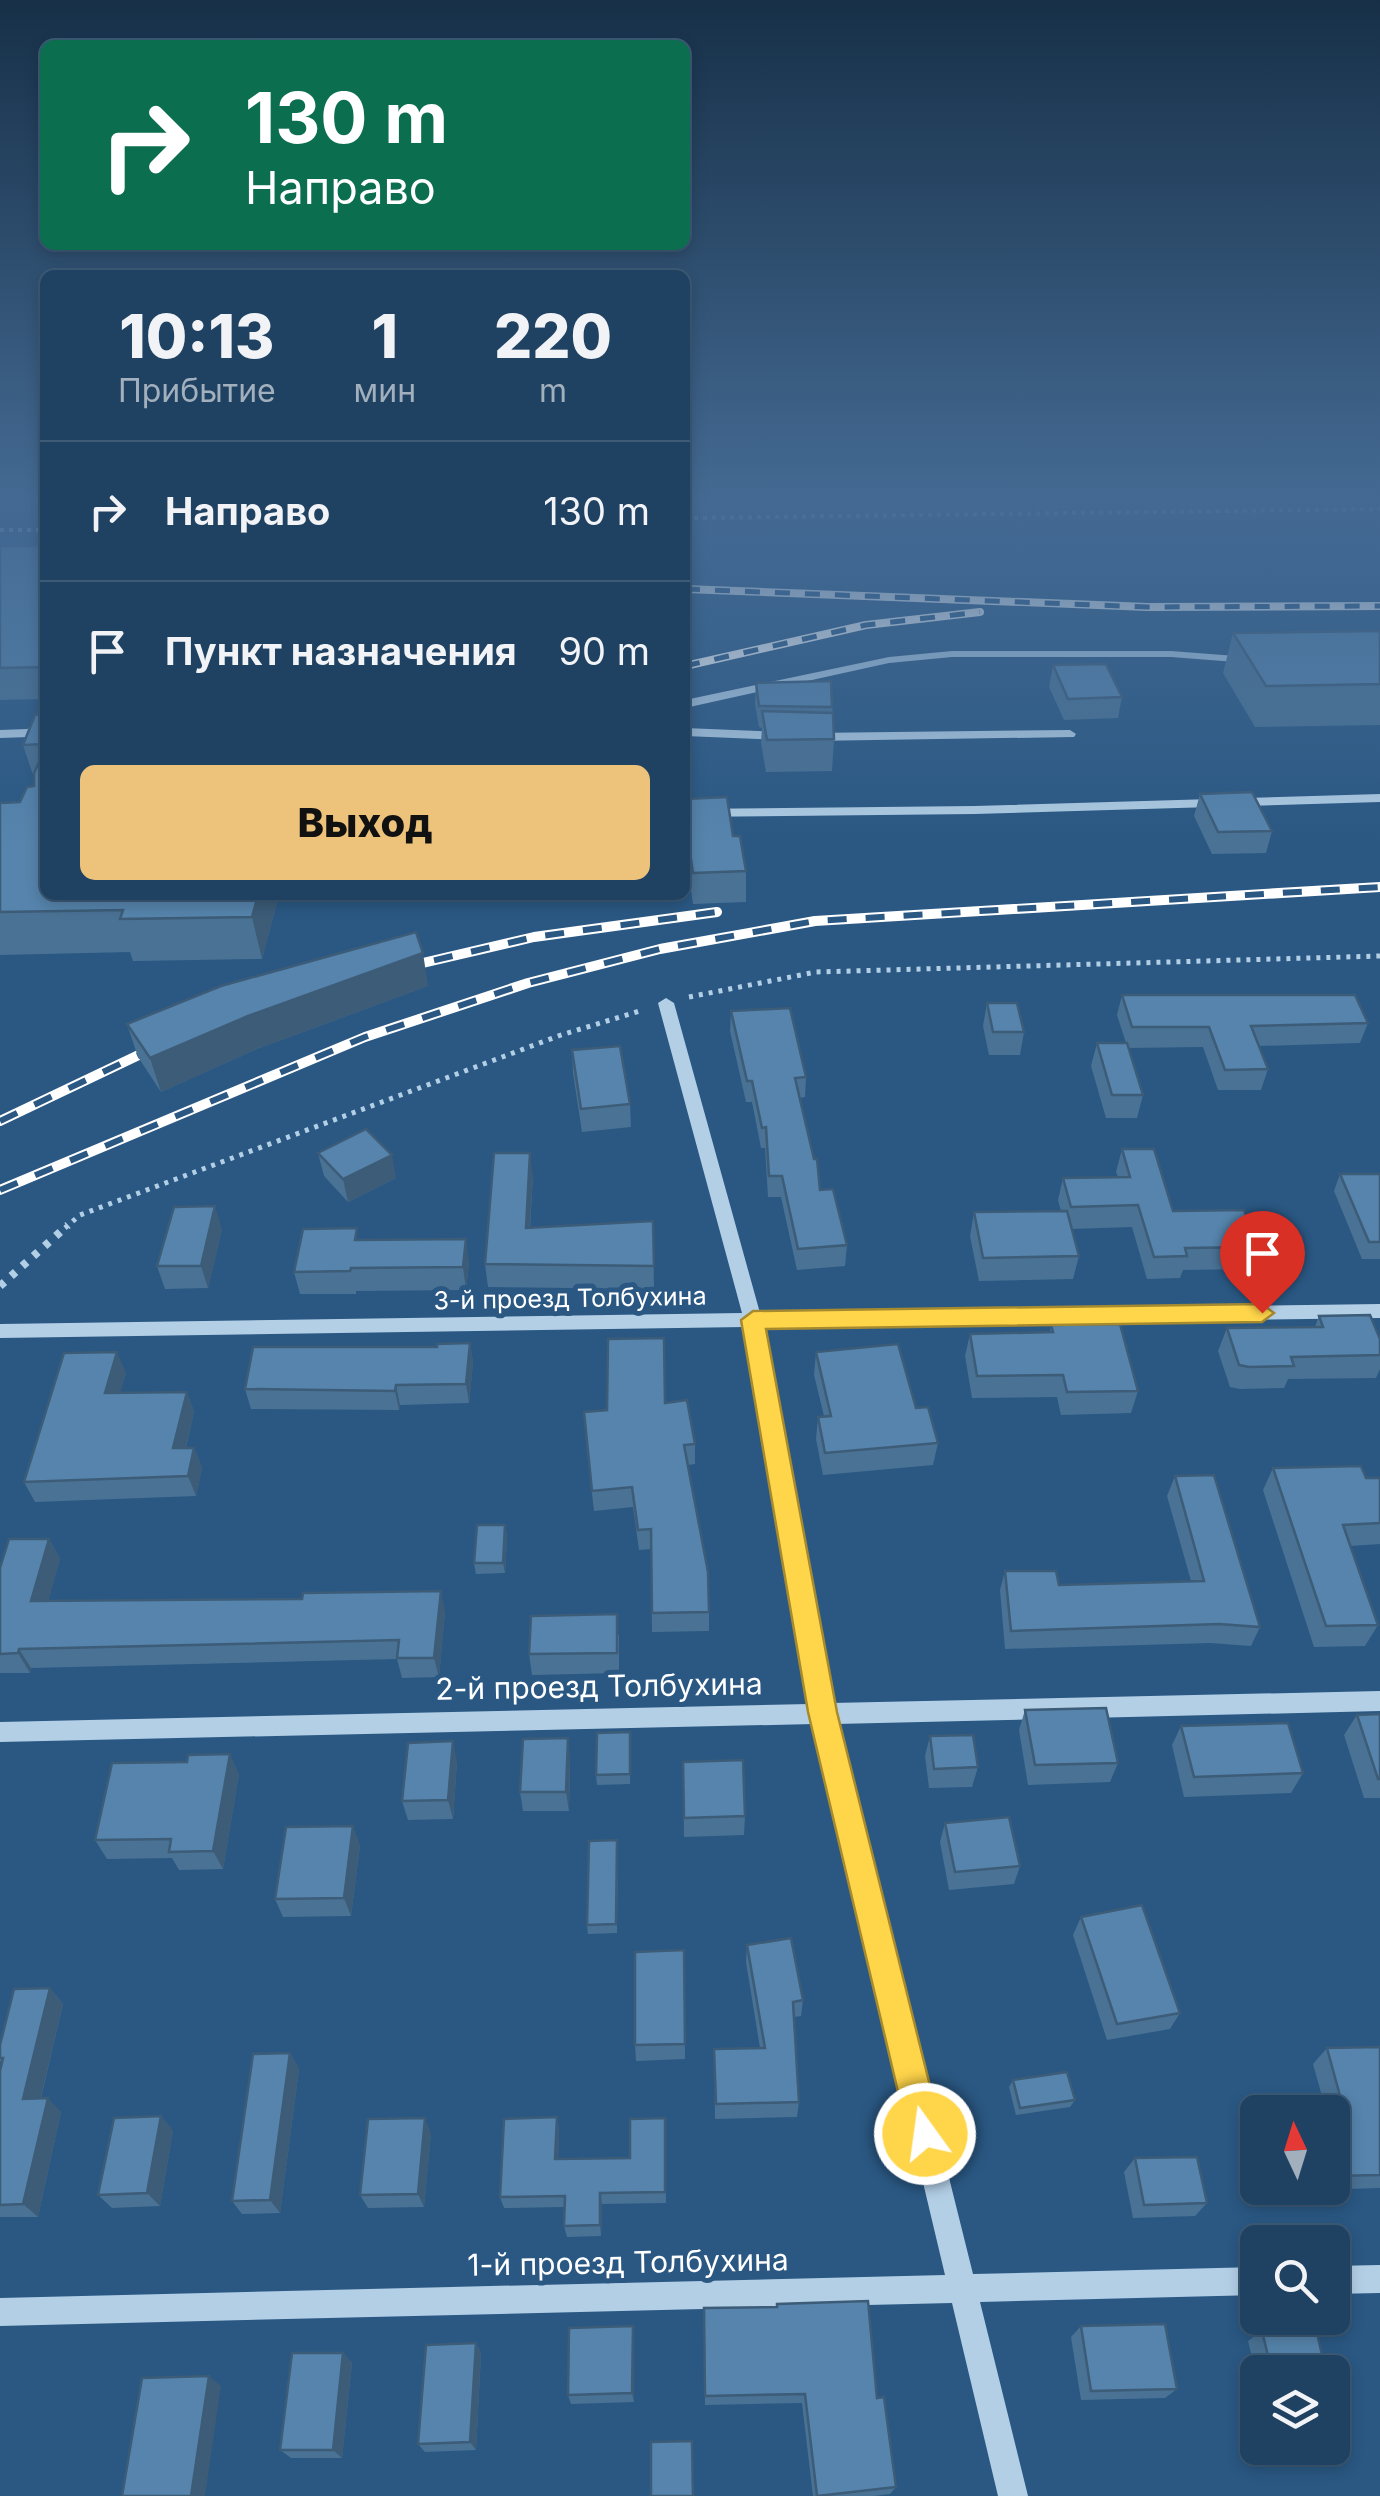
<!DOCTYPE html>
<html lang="ru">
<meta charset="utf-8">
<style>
:root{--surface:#204262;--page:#2d4d6b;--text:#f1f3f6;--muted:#a2b0be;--line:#3d5b77;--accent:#edc37b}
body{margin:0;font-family:Inter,sans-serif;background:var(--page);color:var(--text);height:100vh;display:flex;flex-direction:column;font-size:38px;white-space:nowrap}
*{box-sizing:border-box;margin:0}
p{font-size:32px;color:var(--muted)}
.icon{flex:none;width:55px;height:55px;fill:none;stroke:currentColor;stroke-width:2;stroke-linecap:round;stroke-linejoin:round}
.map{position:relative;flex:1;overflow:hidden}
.drawer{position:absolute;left:40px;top:270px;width:650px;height:630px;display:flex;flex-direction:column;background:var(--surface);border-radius:15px;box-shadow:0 5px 15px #0003,0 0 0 2px var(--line)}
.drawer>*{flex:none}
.banner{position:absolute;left:40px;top:40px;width:650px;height:210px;border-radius:15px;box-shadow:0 5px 15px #0003,0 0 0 2px var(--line);background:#0b6e4f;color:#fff;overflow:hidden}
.needle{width:65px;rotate:356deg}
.buttons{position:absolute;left:1240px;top:2095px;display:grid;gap:20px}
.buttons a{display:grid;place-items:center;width:110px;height:110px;border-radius:15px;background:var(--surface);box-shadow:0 5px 15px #0003,0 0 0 2px var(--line);font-size:50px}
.pin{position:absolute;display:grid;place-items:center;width:85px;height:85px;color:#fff;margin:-102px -42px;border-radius:50% 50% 50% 0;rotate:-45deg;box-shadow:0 0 10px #0007}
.pin .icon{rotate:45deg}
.me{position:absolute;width:110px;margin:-55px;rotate:346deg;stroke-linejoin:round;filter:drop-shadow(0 0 8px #0008)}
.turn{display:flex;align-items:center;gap:35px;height:210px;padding:0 40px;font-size:45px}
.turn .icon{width:130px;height:130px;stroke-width:2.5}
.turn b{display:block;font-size:70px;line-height:85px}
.eta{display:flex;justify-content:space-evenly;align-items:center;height:170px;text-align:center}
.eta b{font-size:60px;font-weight:800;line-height:70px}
.button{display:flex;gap:20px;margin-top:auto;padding:20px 40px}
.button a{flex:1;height:115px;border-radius:15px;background:var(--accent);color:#111;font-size:40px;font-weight:800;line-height:115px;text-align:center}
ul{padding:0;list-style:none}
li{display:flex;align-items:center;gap:30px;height:140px;padding:0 40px;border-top:2px solid var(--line)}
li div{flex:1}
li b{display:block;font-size:38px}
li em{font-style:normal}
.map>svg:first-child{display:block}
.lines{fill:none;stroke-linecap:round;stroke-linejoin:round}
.path-far2{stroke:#b3cfe6;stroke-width:4;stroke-dasharray:4 5;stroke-linecap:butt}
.path-far1{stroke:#b3cfe6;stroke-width:5;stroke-dasharray:4 6;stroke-linecap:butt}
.path{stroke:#b3cfe6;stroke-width:8;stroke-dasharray:6 9;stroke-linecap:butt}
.minor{fill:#b3cfe6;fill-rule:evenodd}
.rail-far1-casing{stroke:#fff;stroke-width:8}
.rail-casing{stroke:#fff;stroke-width:10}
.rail-far1{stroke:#2a5883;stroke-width:5;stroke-dasharray:15;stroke-linecap:butt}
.rail{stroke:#2a5883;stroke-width:6;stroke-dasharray:19;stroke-linecap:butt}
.wall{fill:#4a7294}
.shaded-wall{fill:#3c5c78}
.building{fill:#5684ac;stroke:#3c5c78;stroke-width:2.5}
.route{fill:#ffd54a;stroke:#a68a30;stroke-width:2.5}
.labels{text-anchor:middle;stroke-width:10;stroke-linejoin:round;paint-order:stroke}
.street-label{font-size:25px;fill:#fff;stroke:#2a5883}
.near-street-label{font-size:30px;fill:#fff;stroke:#2a5883}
</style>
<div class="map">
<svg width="1380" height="2496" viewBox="0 0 1380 2496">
<rect width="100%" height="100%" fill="#2a5883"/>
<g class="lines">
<g class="path-far2">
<polyline points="685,518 1380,509"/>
<polyline points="0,530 45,530"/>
</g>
<g class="path-far1">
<polyline points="689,997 816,972 1380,956"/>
<polyline points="65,1228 80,1215 561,1035 643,1010"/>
</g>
<polyline class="path" points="0,1286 68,1225"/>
<g class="minor">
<polygon points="952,651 1171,651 1249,657 1255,660 1249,663 1171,657 952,657 889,663 685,708 685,700 889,657"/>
<polygon points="45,722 45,731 29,737 0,738 0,730 27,729"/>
<polygon points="685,728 784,732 790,736 784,740 685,736"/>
<polygon points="1070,730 1076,734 1074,737 810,741 804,737 810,733"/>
<polygon points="1380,794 1380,802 975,814 685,817 685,809 975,806"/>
<polygon points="666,998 674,1003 760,1313 1380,1304 1380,1318 763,1327 831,1703 1380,1691 1380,1711 836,1724 973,2274 1258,2267 1258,2295 980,2302 1028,2496 998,2496 952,2303 0,2326 0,2298 945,2275 814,1724 0,1742 0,1722 809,1704 745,1327 0,1338 0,1324 742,1313 658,1003"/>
<polygon points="1380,2265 1380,2293 1332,2294 1332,2266"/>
</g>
<g class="rail-far1-casing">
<g id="rail-far1">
<polyline points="685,589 1148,607 1380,606"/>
<polyline points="685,666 866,625 980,612"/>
</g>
</g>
<g class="rail-casing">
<g id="rail">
<polyline points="397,969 534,937 717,912"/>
<polyline points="0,1121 164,1043"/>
<polyline points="0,1190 365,1037 528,983 660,949 815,921 1380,887"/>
</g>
</g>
<use href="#rail-far1" class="rail-far1"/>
<use href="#rail" class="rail"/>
</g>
<g class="wall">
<polygon points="0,546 45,546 45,699 0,700"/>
<polygon points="1380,631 1380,725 1255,727 1223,673 1233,633"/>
<polygon points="1053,665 1122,697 1118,718 1064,720 1049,687"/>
<polygon points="831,681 834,739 832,771 766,772 761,743 762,728 759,727 755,704 756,683"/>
<polygon points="45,714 45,895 279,895 262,959 133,961 130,952 0,955 0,803 20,802 34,786 34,778 23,745"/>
<polygon points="1200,794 1272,831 1266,853 1212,854 1194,816"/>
<polygon points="685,799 733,836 746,871 746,902 693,904 688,869 685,869"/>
<polygon points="349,895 400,895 349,897"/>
<polygon points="428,986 257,1049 161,1092 138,1057 127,1024"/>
<polygon points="1122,995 1368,1023 1360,1043 1259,1046 1268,1069 1261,1090 1218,1090 1203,1047 1128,1048 1143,1095 1137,1118 1106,1118 1091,1066 1097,1043 1126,1043 1117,1015"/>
<polygon points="987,1003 1024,1032 1020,1055 989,1055 983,1026"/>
<polygon points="731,1011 806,1077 805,1097 800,1098 820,1190 847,1245 845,1266 797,1270 781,1197 768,1197 765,1148 761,1148 752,1102 746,1102 730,1031"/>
<polygon points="572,1050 630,1104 631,1127 582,1132 573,1073"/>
<polygon points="1122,1149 1173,1211 1257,1247 1248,1269 1183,1270 1180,1278 1147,1279 1132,1227 1071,1229 1079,1256 1073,1279 979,1281 970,1236 974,1212 1061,1211 1058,1200 1063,1178 1118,1177 1116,1172"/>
<polygon points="318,1153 396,1178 348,1202 324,1176"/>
<polygon points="1340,1174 1380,1174 1380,1259 1362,1259 1334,1191"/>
<polygon points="533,1176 530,1228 653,1221 654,1289 488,1287 485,1264"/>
<polygon points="222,1229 208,1288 165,1289 157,1266"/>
<polygon points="360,1240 469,1262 466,1290 356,1291 356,1294 300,1294 294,1272"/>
<polygon points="1319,1316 1380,1339 1380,1369 1376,1378 1288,1379 1284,1388 1240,1389 1230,1387 1218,1351 1227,1328 1315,1327"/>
<polygon points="1051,1325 1138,1391 1131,1413 1061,1415 1057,1397 972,1398 965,1356 970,1334 1050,1332"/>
<polygon points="470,1343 473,1363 469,1403 400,1405 399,1410 251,1409 245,1389 437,1347"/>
<polygon points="816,1352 916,1408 938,1443 933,1465 823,1475 816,1439 818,1417 824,1416 814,1375"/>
<polygon points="126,1373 120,1392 187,1392 194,1412 186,1448 194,1448 202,1468 196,1496 35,1502 24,1482"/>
<polygon points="665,1403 695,1444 695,1464 688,1465 709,1612 709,1631 652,1632 651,1549 639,1550 633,1507 594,1511 585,1433"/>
<polygon points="1273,1468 1366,1478 1380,1478 1380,1544 1350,1546 1378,1625 1365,1646 1314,1647 1263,1490"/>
<polygon points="1175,1476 1260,1627 1251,1646 1210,1643 1005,1649 1000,1590 1005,1571 1059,1585 1191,1581 1167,1496"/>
<polygon points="505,1525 507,1536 505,1573 476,1574 474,1563"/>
<polygon points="49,1539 60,1559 48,1601 445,1611 439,1677 402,1678 397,1659 31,1668 30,1673 0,1673 0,1568"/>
<polygon points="619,1635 619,1673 532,1675 529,1654"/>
<polygon points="1025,1710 1118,1763 1110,1782 1028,1785 1019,1730"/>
<polygon points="1380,1714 1380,1798 1364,1798 1344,1735 1357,1715"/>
<polygon points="1181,1726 1303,1773 1291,1793 1184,1797 1172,1745"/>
<polygon points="930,1736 978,1767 972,1787 929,1788 925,1756"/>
<polygon points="631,1742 630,1784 597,1785 596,1775"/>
<polygon points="570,1758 569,1811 523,1811 520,1792"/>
<polygon points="457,1761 453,1819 408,1820 402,1801"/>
<polygon points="683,1762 745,1816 744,1835 684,1837"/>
<polygon points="239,1774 223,1869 179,1870 172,1858 107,1859 95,1840"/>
<polygon points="945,1823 1020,1866 1014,1884 949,1890 940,1842"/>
<polygon points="360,1845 351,1916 283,1917 275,1899"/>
<polygon points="618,1849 617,1933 588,1934 587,1925"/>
<polygon points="1081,1917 1180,2013 1170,2029 1107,2040 1073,1935"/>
<polygon points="747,1945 803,2000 801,2016 794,2017 799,2102 797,2117 715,2119 714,2049 760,2048 746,1962"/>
<polygon points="684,1950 685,2059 636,2061 635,2045"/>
<polygon points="50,1988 63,2004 41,2098 61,2112 38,2217 0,2217 0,2071 2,2063 0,2061 0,2045"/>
<polygon points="1380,2047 1380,2188 1280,2191 1279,2188 1332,2188 1332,2112 1272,2112 1276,2107 1325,2107 1313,2064 1327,2048"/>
<polygon points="290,2053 299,2069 280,2213 242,2214 232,2201"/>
<polygon points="1013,2080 1075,2100 1070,2107 1016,2115 1009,2087"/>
<polygon points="161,2116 173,2131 160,2206 112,2208 98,2195"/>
<polygon points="557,2117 559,2130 558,2159 630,2158 665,2118 666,2203 602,2204 601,2236 567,2237 564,2226 565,2207 504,2208 500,2197"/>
<polygon points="431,2133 424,2207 368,2208 360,2195"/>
<polygon points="1135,2158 1207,2203 1195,2216 1133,2218 1124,2172"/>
<polygon points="704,2308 877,2398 896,2487 890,2494 874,2496 813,2496 802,2403 705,2405"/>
<polygon points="1081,2326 1177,2389 1165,2398 1081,2400 1071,2337"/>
<polygon points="1262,2331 1326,2372 1258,2372 1258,2382 1248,2341"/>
<polygon points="634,2337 634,2402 571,2404 568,2395"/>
<polygon points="476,2343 481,2353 476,2450 425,2452 418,2444"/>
<polygon points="343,2353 352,2363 342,2458 291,2458 280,2450"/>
</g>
<g class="shaded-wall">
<polygon points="258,895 279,895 262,959 252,917"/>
<polygon points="423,953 428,986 257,1049 161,1092 150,1058 248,1016"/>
<polygon points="530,1153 533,1176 528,1251 526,1228"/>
<polygon points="392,1155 396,1178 348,1202 343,1179"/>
<polygon points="215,1206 222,1229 208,1288 201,1266"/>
<polygon points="466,1239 469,1262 466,1290 463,1267"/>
<polygon points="470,1343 473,1363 469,1403 466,1384"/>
<polygon points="117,1352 126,1373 114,1413 105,1393"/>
<polygon points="396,1385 400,1405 399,1410 395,1391"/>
<polygon points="187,1392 194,1412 181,1468 173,1448"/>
<polygon points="194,1448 202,1468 196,1496 188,1476"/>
<polygon points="505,1525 507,1536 505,1573 503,1563"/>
<polygon points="49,1539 60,1559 43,1621 31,1601"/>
<polygon points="441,1591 445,1611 439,1677 434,1658"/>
<polygon points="19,1649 31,1668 30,1673 18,1653"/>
<polygon points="568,1738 570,1758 569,1811 566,1792"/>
<polygon points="453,1741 457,1761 453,1819 448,1800"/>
<polygon points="230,1754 239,1774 223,1869 213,1851"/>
<polygon points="353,1826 360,1845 351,1916 344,1898"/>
<polygon points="50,1988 63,2004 37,2113 23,2099"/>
<polygon points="290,2053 299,2069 280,2213 270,2200"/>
<polygon points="48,2098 61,2112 38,2217 23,2204"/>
<polygon points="161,2116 173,2131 160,2206 147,2193"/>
<polygon points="557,2117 559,2130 558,2171 555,2159"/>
<polygon points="425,2118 431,2133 424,2207 418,2194"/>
<polygon points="600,2193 602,2204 601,2236 600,2225"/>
<polygon points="633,2326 634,2337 634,2402 632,2393"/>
<polygon points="476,2343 481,2353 476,2450 470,2442"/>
<polygon points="343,2353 352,2363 342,2458 333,2450"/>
<polygon points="209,2376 221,2386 205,2496 191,2496"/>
</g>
<g class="building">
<polygon points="0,546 45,546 45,667 0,668"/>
<polygon points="1380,631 1380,684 1266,686 1233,633"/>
<polygon points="1106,664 1122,697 1068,699 1053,665"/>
<polygon points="831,681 832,707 759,706 756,683"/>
<polygon points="762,711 833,713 834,739 767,740"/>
<polygon points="45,714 45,744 23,745 35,715"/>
<polygon points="45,750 45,895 258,895 252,917 120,919 123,910 0,912 0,803 20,802 27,787 34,786 34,773"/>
<polygon points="1252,792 1272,831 1218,832 1200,794"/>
<polygon points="727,797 733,836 740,836 746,871 693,873 688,838 685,839 685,799"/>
<polygon points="416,932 423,953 248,1016 150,1058 127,1024 221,986"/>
<polygon points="1122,995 1355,995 1368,1023 1251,1026 1268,1069 1225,1070 1209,1027 1132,1027"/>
<polygon points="987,1003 1017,1003 1024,1032 993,1032"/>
<polygon points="790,1008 806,1077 795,1078 814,1159 817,1159 820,1190 833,1189 847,1245 798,1249 782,1176 769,1176 766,1127 762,1128 752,1081 747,1081 731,1011"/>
<polygon points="1097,1043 1127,1043 1143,1095 1112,1095"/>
<polygon points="620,1046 630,1104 581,1109 572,1050"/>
<polygon points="366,1129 392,1155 343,1179 318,1153"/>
<polygon points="1122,1149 1154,1149 1173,1211 1244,1210 1257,1247 1185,1248 1187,1256 1154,1257 1138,1205 1071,1207 1063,1178 1130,1177"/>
<polygon points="494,1153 530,1153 526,1228 653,1221 654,1266 485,1264"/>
<polygon points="1340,1174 1380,1174 1380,1242 1369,1242"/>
<polygon points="215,1206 201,1266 157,1266 174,1207"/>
<polygon points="1067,1211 1079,1256 983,1258 974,1212"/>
<polygon points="357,1228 355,1240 466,1239 463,1267 351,1268 350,1271 294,1272 303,1229"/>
<polygon points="1370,1315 1380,1339 1380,1355 1291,1357 1294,1366 1249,1367 1239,1365 1227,1328 1323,1327 1319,1316"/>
<polygon points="1120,1324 1138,1391 1067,1392 1063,1375 977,1376 970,1334 1053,1332 1051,1325"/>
<polygon points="664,1338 665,1403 687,1400 695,1444 684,1445 708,1572 709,1612 652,1613 651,1529 638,1530 632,1487 592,1491 584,1412 607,1410 608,1339"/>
<polygon points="470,1343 466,1384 396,1385 395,1391 245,1389 253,1347 437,1347 437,1344"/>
<polygon points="898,1344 916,1408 928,1407 938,1443 825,1453 818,1417 831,1416 816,1352"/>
<polygon points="117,1352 105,1393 187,1392 173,1448 194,1448 188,1476 24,1482 64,1353"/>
<polygon points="1361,1466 1366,1478 1380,1478 1380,1523 1343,1525 1378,1625 1326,1626 1273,1468"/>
<polygon points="1214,1475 1260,1627 1219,1624 1011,1631 1005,1571 1056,1571 1059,1585 1204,1581 1175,1476"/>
<polygon points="477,1525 505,1525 503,1563 474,1563"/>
<polygon points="9,1539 49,1539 31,1601 302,1599 303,1593 441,1591 434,1658 397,1658 399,1640 19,1649 18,1653 0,1654 0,1568"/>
<polygon points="617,1614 617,1653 529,1654 531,1616"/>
<polygon points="1106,1708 1118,1763 1035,1765 1025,1710"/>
<polygon points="1380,1714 1380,1779 1378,1779 1357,1715"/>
<polygon points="1288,1723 1303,1773 1194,1777 1181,1726"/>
<polygon points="630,1732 630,1774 596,1775 597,1733"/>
<polygon points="973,1735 978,1767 934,1769 930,1736"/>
<polygon points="568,1738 566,1792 520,1792 523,1739"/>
<polygon points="453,1741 448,1800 402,1801 408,1743"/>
<polygon points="230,1754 213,1851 169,1852 171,1839 95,1840 112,1763 187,1762 188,1755"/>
<polygon points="743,1760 745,1816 684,1818 683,1762"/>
<polygon points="1009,1817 1020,1866 955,1872 945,1823"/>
<polygon points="353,1826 344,1898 275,1899 286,1827"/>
<polygon points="617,1840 616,1924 587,1925 589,1841"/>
<polygon points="1142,1905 1180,2013 1117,2024 1081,1917"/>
<polygon points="791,1938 803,2000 793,2002 799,2102 716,2104 714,2049 765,2048 747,1945"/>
<polygon points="684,1950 685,2044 635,2045 635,1952"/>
<polygon points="50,1988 23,2099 48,2098 23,2204 0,2205 0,2071 3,2058 0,2058 0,2045 14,1989"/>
<polygon points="1380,2047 1380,2175 1332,2176 1332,2112 1278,2112 1276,2107 1343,2107 1327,2048"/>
<polygon points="290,2053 270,2200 232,2201 253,2054"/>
<polygon points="1067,2072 1075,2100 1020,2108 1013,2080"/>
<polygon points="161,2116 147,2193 98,2195 114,2118"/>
<polygon points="557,2117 555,2159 630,2158 630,2119 665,2118 665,2192 600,2193 600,2225 564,2226 565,2196 500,2197 504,2119"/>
<polygon points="425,2118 418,2194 360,2195 368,2119"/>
<polygon points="1197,2157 1207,2203 1144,2205 1135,2158"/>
<polygon points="868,2301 877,2398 884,2397 896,2487 817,2496 805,2394 705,2396 704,2308 777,2307 777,2304"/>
<polygon points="1165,2324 1177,2389 1091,2391 1081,2326"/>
<polygon points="633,2326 632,2393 568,2395 569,2328"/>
<polygon points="1316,2329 1326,2372 1272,2372 1262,2331"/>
<polygon points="476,2343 470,2442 418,2444 426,2345"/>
<polygon points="292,2353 343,2353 333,2450 280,2450"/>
<polygon points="209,2376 191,2496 122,2496 142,2378"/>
<polygon points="1332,2397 1338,2420 1332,2420"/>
<polygon points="692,2441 693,2496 651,2496 651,2442"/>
</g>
<linearGradient id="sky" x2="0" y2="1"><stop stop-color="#173048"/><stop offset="0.59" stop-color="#446a93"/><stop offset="1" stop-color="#446a93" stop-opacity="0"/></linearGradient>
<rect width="1380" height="846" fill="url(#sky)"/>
<polygon class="route" points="1262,1304 1274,1313 1262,1322 766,1329 837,1712 942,2134 937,2146 925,2151 913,2146 908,2134 808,1712 741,1320 753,1311"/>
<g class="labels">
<g class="street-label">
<text transform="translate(570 1298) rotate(-1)" y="9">3-й проезд Толбухина</text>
</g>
<g class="near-street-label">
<text transform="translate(599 1687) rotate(-1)" y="10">2-й проезд Толбухина</text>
<text transform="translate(628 2263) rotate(-1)" y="10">1-й проезд Толбухина</text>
</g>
</g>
</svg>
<div class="buttons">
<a><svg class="needle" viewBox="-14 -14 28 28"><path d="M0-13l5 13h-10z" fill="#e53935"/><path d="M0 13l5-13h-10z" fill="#a2b0be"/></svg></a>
<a><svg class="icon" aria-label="search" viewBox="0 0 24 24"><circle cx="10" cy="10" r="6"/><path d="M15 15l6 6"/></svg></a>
<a><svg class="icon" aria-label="layers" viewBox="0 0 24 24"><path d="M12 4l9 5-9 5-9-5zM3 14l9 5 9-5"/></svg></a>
</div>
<div class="pin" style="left:1262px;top:1313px;background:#d93025"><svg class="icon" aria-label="arrive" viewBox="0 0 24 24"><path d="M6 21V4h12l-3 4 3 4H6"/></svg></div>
<svg class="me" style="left:925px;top:2134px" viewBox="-20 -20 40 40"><circle r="17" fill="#ffd54a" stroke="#fff" stroke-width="3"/><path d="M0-11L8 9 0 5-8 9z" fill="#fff"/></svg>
<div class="banner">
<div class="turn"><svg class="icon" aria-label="right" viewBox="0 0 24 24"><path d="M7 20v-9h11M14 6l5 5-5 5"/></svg><div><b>130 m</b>Направо</div></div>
</div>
<section class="drawer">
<div class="eta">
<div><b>10:13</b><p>Прибытие</p></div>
<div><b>1</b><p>мин</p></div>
<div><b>220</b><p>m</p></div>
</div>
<ul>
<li><svg class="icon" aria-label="right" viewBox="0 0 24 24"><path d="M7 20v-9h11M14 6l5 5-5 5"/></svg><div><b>Направо</b></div><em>130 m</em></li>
<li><svg class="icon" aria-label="arrive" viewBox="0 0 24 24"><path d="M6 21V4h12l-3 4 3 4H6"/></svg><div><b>Пункт назначения</b></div><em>90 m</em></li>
</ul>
<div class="button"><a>Выход</a></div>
</section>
</div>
